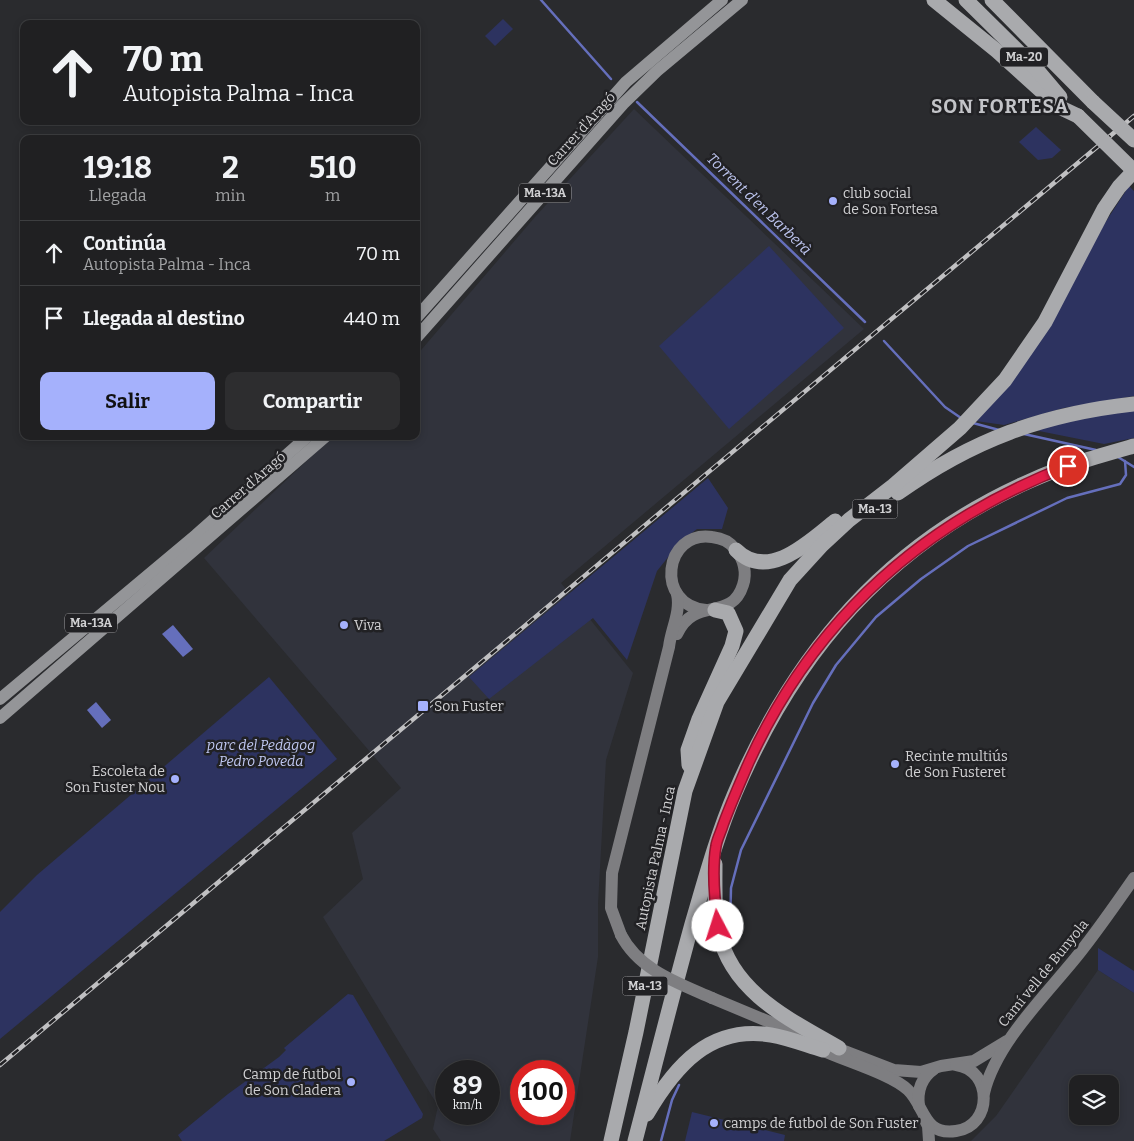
<!DOCTYPE html>
<html lang="es">
<meta charset="utf-8">
<style>
:root{--surface:#202022;--page:#2d2d2f;--text:#f1f3f6;--muted:#a2a3a5;--line:#3d3e40;--accent:#a5b1fc}
body{margin:0;font-family:Bitter,serif;background:var(--page);color:var(--text);height:100vh;display:flex;flex-direction:column;font-size:19px;white-space:nowrap}
*{box-sizing:border-box;margin:0}
p{font-size:16px;color:var(--muted)}
.icon{flex:none;width:28px;height:28px;fill:none;stroke:currentColor;stroke-width:2;stroke-linecap:round;stroke-linejoin:round}
.map{position:relative;flex:1;overflow:hidden}
.panel{position:absolute;left:20px;top:135px;width:400px;height:305px;display:flex;flex-direction:column;background:var(--surface);border-radius:10px;box-shadow:0 2px 8px #0003,0 0 0 1px var(--line)}
.panel>*{flex:none}
.guide{position:absolute;left:20px;top:20px;width:400px;height:105px;border-radius:10px;box-shadow:0 2px 8px #0003,0 0 0 1px var(--line);background:#202022;color:var(--text);overflow:hidden}
.fabs{position:absolute;left:1069px;top:1075px;display:grid;gap:10px}
.fabs a{display:grid;place-items:center;width:50px;height:50px;border-radius:10px;background:var(--surface);box-shadow:0 2px 8px #0003,0 0 0 1px var(--line);font-size:25px}
.speed{position:absolute;left:435px;top:1060px;display:flex;gap:10px;font-size:25px;font-weight:700;text-align:center}
.speed>*{display:grid;place-content:center;width:65px;height:65px;border-radius:50%;background:var(--surface);box-shadow:0 2px 8px #0003,0 0 0 1px var(--line);line-height:1}
.speed small{font-size:12px;font-weight:400}
.speed .limit{border:8px solid #d22;background:#fff;color:#111}
.pin{position:absolute;display:grid;place-items:center;width:42px;height:42px;color:#fff;margin:-21px;border:2px solid #fff;border-radius:50%;box-shadow:0 1px 5px #0007}
.me{position:absolute;width:55px;margin:-28px;rotate:355deg;stroke-linejoin:round;filter:drop-shadow(0 0 4px #0008)}
.turn{display:flex;align-items:center;gap:18px;height:105px;padding:0 20px;font-size:22px}
.turn .icon{width:65px;height:65px;stroke-width:2.5}
.turn b{display:block;font-size:35px;line-height:42px}
.eta{display:flex;justify-content:space-evenly;align-items:center;height:85px;text-align:center}
.eta b{font-size:30px;font-weight:700;line-height:35px}
.cta{display:flex;gap:10px;margin-top:auto;padding:10px 20px}
.cta a{flex:1;height:58px;border-radius:10px;background:var(--accent);color:#111;font-size:20px;font-weight:700;line-height:58px;text-align:center}
.cta a+a{background:var(--page);color:var(--text)}
ul{padding:0;list-style:none}
li{display:flex;align-items:center;gap:15px;height:65px;padding:0 20px;border-top:1px solid var(--line)}
li div{flex:1}
li b{display:block;font-size:19px}
li em{font-style:normal}
.map>svg:first-child{display:block}
.built{fill:#31333c;fill-rule:evenodd}
.green{fill:#2d3360}
.water{fill:#656fbc}
.lines{fill:none;stroke-linecap:round;stroke-linejoin:round}
.stream{stroke:#656fbc;stroke-width:2.5}
.secondary{stroke:#7e7e81;stroke-width:12}
.primary{stroke:#949598;stroke-width:12}
.highway{stroke:#a9aaad;stroke-width:15}
.rail-casing{stroke:#c0c0c2;stroke-width:4.5}
.rail{stroke:#212124;stroke-width:2.5;stroke-dasharray:8;stroke-linecap:butt}
.secondary-bridge{stroke:#7e7e81;stroke-width:12}
.highway-bridge{stroke:#a9aaad;stroke-width:15}
.route-casing{stroke:#92132f;stroke-width:12}
.route{stroke:#e11d48;stroke-width:9}
.poi-dot{fill:#a5b1fc;stroke:#212124;stroke-width:2}
.labels{text-anchor:middle;stroke-width:5;stroke-linejoin:round;paint-order:stroke}
.shield{fill:#212124;stroke:#9c9c9e;stroke-width:1}
.shield-label{font-size:12px;font-weight:bold;fill:#d1d1d3}
.street-label{font-size:14px;fill:#d1d1d3;stroke:#212124}
.poi-label{font-size:14px;fill:#d1d1d3;stroke:#212124;text-anchor:start}
.park-label{font-size:14px;font-style:italic;fill:#c0c8f2;stroke:#212124}
.water-label{font-size:15px;font-style:italic;fill:#bdc5ef;stroke:#212124}
.district-label{font-size:19px;font-weight:bold;letter-spacing:1px;fill:#c3c4c8;stroke:#212124}
</style>
<div class="map">
<svg width="1134" height="1141" viewBox="0 0 1134 1141">
<rect width="100%" height="100%" fill="#2a2b2e"/>
<g class="built">
<path d="M 634,109 L 864,329 L 561,583 L 633,673 L 606,760 L 598,904 L 598,957 L 570,1141 L 441,1141 L 433,1129 L 438,1106 L 323,917 L 363,879 L 352,833 L 401,788 L 204,558 L 333,436 L 416,436 L 416,356 L 535,217 ZM 446,1071 L 489,1071 L 489,1114 L 446,1114 ZM 521,1071 L 564,1071 L 564,1114 L 521,1114 Z"/>
<path d="M 1098,970 L 1134,993 L 1134,1141 L 971,1141 L 996,1116 ZM 1078,1084 L 1110,1084 L 1110,1116 L 1078,1116 Z"/>
</g>
<g class="green">
<polygon points="503,19 513,29 495,46 485,36"/>
<polygon points="1036,127 1061,150 1052,158 1038,160 1019,142"/>
<polygon points="1129,186 1134,191 1134,396 1064,408 1004,425 976,421"/>
<polygon points="769,246 844,328 729,429 659,346"/>
<polygon points="1134,409 1134,438 1104,444 1034,430 1046,426"/>
<polygon points="708,478 728,508 722,529 697,529 681,541 657,571 627,660 593,618 489,699 469,677"/>
<polygon points="269,677 337,759 0,1039 0,912 37,875"/>
<polygon points="1098,948 1134,971 1134,993 1098,970"/>
<polygon points="348,994 353,995 423,1114 422,1118 384,1141 182,1141 178,1135 228,1094 279,1057 286,1050 284,1048"/>
<polygon points="692,1112 785,1135 784,1141 685,1141"/>
</g>
<g class="water">
<polygon points="173,625 193,649 183,657 162,634"/>
<polygon points="96,702 111,720 102,728 87,710"/>
</g>
<g class="lines">
<g class="stream">
<polyline points="541,0 611,79"/>
<polyline points="637,102 865,322"/>
<polyline points="884,341 945,407 961,418"/>
<polyline points="973,423 999,430"/>
<polyline points="1024,434 1096,450"/>
<polyline points="1118,457 1134,467"/>
<polyline points="730,930 731,888 741,850 813,703 836,665 876,617 921,579 968,546 1067,498 1120,484 1126,475 1125,461"/>
<polyline points="661,1141 672,1100 679,1085"/>
</g>
<g class="secondary">
<path d="M 677,634 C 695,595 731,623 743,585 C 747,573 744,559 735,549 C 730,542 721,538 712,537 C 664,530 654,605 706,610"/>
<path d="M 621,935 L 611,908 L 612,873 L 669,647 C 671,629 681,612 677,594"/>
<polyline points="712,998 808,1038"/>
<polyline points="829,1045 894,1070 921,1072 941,1066 974,1061 1007,1041"/>
<path d="M 822,1050 C 845,1061 891,1074 908,1090 C 925,1106 923,1136 956,1131 C 993,1126 993,1070 956,1065"/>
<path d="M 984,1093 C 996,1043 1046,995 1078,955 C 1098,930 1116,904 1134,878"/>
<path d="M 919,1106 C 917,1091 921,1078 934,1069"/>
<polyline points="924,1118 928,1126 929,1141"/>
</g>
<g class="primary">
<polyline points="416,318 626,82 722,0"/>
<polyline points="416,338 623,104 657,71 742,0"/>
<polyline points="0,699 196,535 308,436"/>
<polyline points="0,718 326,436"/>
</g>
<g class="highway">
<polyline points="934,0 997,51 1059,107 1078,116"/>
<polyline points="966,0 1038,71 1060,97"/>
<polyline points="992,0 1093,102"/>
<path d="M 898,493 C 972,440 1043,414 1134,404"/>
<path d="M 736,550 C 768,582 809,542 835,521"/>
<polyline points="689,765 688,750 699,719 732,646 736,631 728,613 715,610"/>
<path d="M 715,864 C 715,887 714,910 719,933 C 732,993 791,1020 839,1048"/>
<path d="M 647,1114 C 675,1066 710,1025 771,1035 C 789,1038 806,1045 823,1050"/>
<polyline points="611,1141 636,1032 685,791 717,702 790,580 822,545 849,520 893,486 960,428 1005,380 1045,322 1104,209 1119,187 1134,171"/>
<path d="M 635,1141 C 654,1069 672,996 692,924 C 705,880 717,835 735,793 C 795,652 887,544 1030,481 C 1063,466 1099,456 1134,446"/>
</g>
<g class="rail-casing">
<polyline id="rail" points="0,1065 1134,116"/>
</g>
<use href="#rail" class="rail"/>
<path class="secondary-bridge" d="M 621,935 C 639,970 678,983 712,998"/>
<g class="highway-bridge">
<polyline points="1093,102 1134,140"/>
<polyline points="1078,116 1134,171"/>
</g>
</g>
<g class="lines">
<g class="route-casing">
<path id="route" d="M 718,926 C 715,904 712,868 716,846 C 717,839 721,832 723,825 C 731,803 740,783 749,762 C 814,619 923,522 1068,466"/>
</g>
<use href="#route" class="route"/>
</g>
<g class="poi-dot">
<circle cx="833" cy="201" r="5"/>
<circle cx="344" cy="625" r="5"/>
<rect x="417" y="700" width="12" height="12" rx="2.5"/>
<circle cx="895" cy="764" r="5"/>
<circle cx="175" cy="779" r="5"/>
<circle cx="351" cy="1082" r="5"/>
<circle cx="714" cy="1123" r="5"/>
</g>
<g class="labels">
<g class="shield">
<rect x="1000" y="47.5" width="48" height="19" rx="4"/>
<rect x="519" y="183.5" width="52" height="19" rx="4"/>
<rect x="852.5" y="499.5" width="45" height="19" rx="4"/>
<rect x="65" y="613.5" width="52" height="19" rx="4"/>
<rect x="622.5" y="976.5" width="45" height="19" rx="4"/>
</g>
<g class="shield-label">
<text x="1024" y="61">Ma-20</text>
<text x="545" y="197">Ma-13A</text>
<text x="875" y="513">Ma-13</text>
<text x="91" y="627">Ma-13A</text>
<text x="645" y="990">Ma-13</text>
</g>
<g class="street-label">
<text transform="translate(581 129) rotate(-48)" y="5">Carrer d'Aragó</text>
<text transform="translate(248 485) rotate(-41)" y="5">Carrer d'Aragó</text>
<text transform="translate(655 858) rotate(-78)" y="5">Autopista Palma - Inca</text>
<text transform="translate(1043 973) rotate(-51)" y="5">Camí vell de Bunyola</text>
</g>
<g class="poi-label">
<text x="843" y="198">club social<tspan x="843" dy="16">de Son Fortesa</tspan></text>
<text x="354" y="630">Viva</text>
<text x="434" y="711">Son Fuster</text>
<text x="905" y="761">Recinte multiús<tspan x="905" dy="16">de Son Fusteret</tspan></text>
<text x="165" y="776" text-anchor="end">Escoleta de<tspan x="165" dy="16">Son Fuster Nou</tspan></text>
<text x="341" y="1079" text-anchor="end">Camp de futbol<tspan x="341" dy="16">de Son Cladera</tspan></text>
<text x="724" y="1128">camps de futbol de Son Fuster</text>
</g>
<g class="park-label">
<text x="261" y="750">parc del Pedàgog<tspan x="261" dy="16">Pedro Poveda</tspan></text>
</g>
<g class="water-label">
<text transform="translate(759 204) rotate(44)" y="5">Torrent d'en Barberà</text>
</g>
<g class="district-label">
<text x="1000" y="113">SON FORTESA</text>
</g>
</g>
</svg>
<div class="fabs">
<a><svg class="icon" aria-label="layers" viewBox="0 0 24 24"><path d="M12 4l9 5-9 5-9-5zM3 14l9 5 9-5"/></svg></a>
</div>
<div class="speed"><div>89<small>km/h</small></div><div class="limit">100</div></div>
<div class="pin" style="left:1068px;top:466px;background:#d93025"><svg class="icon" aria-label="arrive" viewBox="0 0 24 24"><path d="M6 21V4h12l-3 4 3 4H6"/></svg></div>
<svg class="me" style="left:718px;top:926px" viewBox="-20 -20 40 40"><circle r="19" fill="#fff"/><path d="M0-13L10 11 0 6-10 11z" fill="#e11d48"/></svg>
<div class="guide">
<div class="turn"><svg class="icon" aria-label="ahead" viewBox="0 0 24 24"><path d="M12 20V5M6 11l6-6 6 6"/></svg><div><b>70 m</b>Autopista Palma - Inca</div></div>
</div>
<section class="panel">
<div class="eta">
<div><b>19:18</b><p>Llegada</p></div>
<div><b>2</b><p>min</p></div>
<div><b>510</b><p>m</p></div>
</div>
<ul>
<li><svg class="icon" aria-label="ahead" viewBox="0 0 24 24"><path d="M12 20V5M6 11l6-6 6 6"/></svg><div><b>Continúa</b><p>Autopista Palma - Inca</p></div><em>70 m</em></li>
<li><svg class="icon" aria-label="arrive" viewBox="0 0 24 24"><path d="M6 21V4h12l-3 4 3 4H6"/></svg><div><b>Llegada al destino</b></div><em>440 m</em></li>
</ul>
<div class="cta"><a>Salir</a><a>Compartir</a></div>
</section>
</div>
